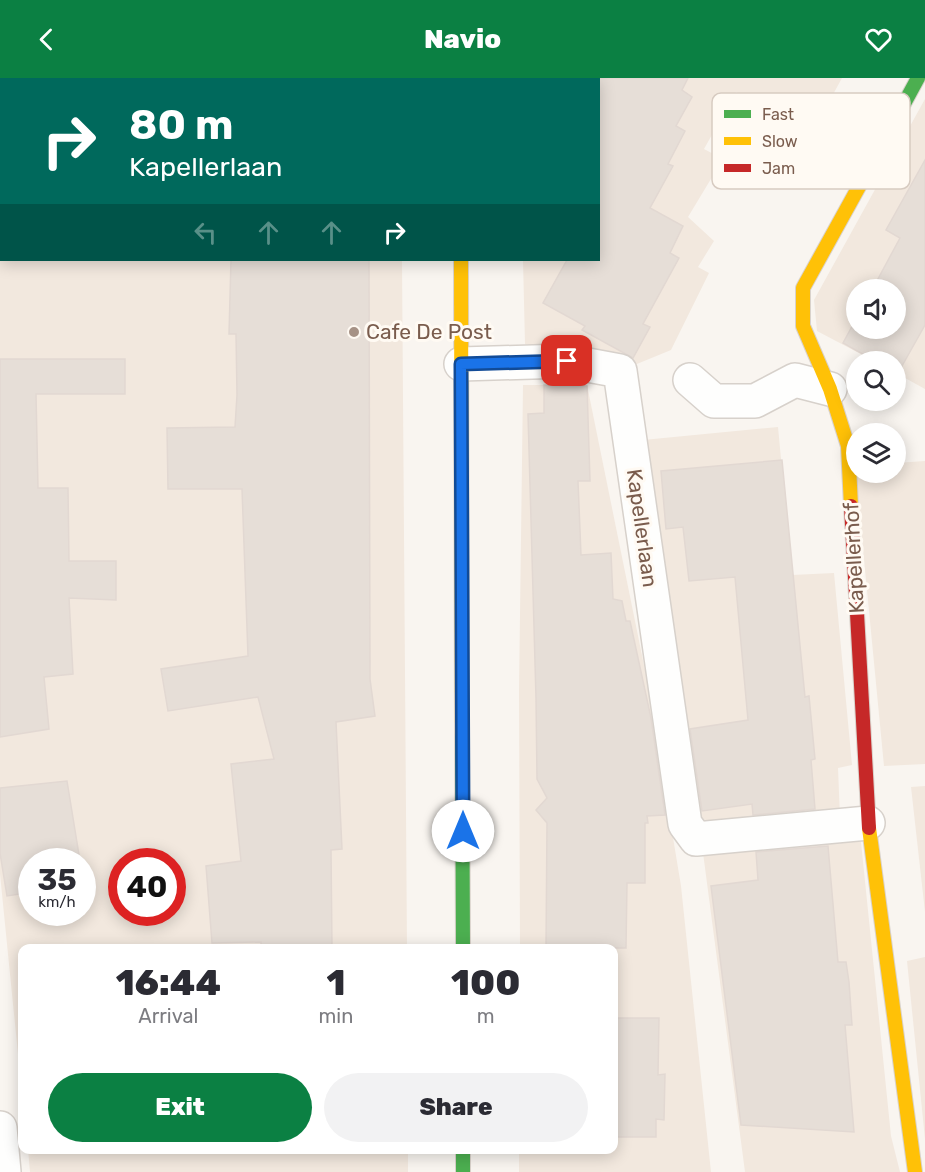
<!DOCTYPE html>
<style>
:root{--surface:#fff;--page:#f2f2f3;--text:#2b2b33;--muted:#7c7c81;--accent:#0b8043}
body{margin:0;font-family:Rubik,sans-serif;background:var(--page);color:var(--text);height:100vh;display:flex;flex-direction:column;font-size:22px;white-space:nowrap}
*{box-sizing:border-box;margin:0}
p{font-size:20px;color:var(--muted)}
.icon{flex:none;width:33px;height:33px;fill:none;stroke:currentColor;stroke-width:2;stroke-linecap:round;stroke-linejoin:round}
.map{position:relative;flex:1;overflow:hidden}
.sheet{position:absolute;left:18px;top:866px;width:600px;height:210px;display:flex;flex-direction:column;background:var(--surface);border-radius:12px;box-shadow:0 3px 15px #0003}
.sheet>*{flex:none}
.guide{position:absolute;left:0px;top:0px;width:600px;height:183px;box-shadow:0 3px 15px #0003;background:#00695c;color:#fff;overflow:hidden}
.fabs{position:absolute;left:846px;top:201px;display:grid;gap:12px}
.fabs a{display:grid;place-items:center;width:60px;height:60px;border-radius:50%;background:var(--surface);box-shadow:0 3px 15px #0003;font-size:30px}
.speed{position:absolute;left:18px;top:770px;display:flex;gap:12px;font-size:30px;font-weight:700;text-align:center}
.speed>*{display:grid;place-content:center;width:78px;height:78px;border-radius:50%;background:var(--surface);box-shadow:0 3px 15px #0003;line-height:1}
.speed small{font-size:15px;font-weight:400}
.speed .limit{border:9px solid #d22;background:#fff;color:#111}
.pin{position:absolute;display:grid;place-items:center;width:51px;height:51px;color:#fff;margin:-26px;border-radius:12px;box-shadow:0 3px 9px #0006}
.me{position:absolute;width:66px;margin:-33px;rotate:0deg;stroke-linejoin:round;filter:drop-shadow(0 0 4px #0008)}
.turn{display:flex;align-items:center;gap:21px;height:126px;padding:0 30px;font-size:27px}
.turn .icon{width:78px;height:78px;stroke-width:2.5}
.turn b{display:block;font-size:42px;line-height:51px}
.lanes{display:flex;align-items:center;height:57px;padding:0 30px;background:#0003;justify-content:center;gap:30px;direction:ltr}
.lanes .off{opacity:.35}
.eta{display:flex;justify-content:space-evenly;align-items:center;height:102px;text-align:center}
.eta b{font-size:36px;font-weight:800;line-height:42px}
.primary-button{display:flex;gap:12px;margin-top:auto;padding:12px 30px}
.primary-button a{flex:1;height:69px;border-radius:36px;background:var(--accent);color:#fff;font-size:24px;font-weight:800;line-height:69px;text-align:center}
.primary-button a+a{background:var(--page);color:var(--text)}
header{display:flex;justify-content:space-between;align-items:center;height:78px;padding:0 30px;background:var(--accent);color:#fff;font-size:27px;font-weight:800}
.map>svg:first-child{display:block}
.residential{fill:#f2e8de;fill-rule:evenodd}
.building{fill:#e6ded7;stroke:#e2d8d2;stroke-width:1.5}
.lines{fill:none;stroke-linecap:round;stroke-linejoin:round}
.street-casing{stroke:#d7d1cb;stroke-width:36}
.fast-casing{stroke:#d9d2cb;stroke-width:16}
.slow-casing{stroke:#d9d2cb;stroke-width:16}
.jam-casing{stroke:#d9d2cb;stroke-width:16}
.street{stroke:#fefefd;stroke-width:33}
.fast{stroke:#4caf50;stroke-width:14}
.slow{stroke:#ffc107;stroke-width:14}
.jam{stroke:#c62828;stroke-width:14}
.route-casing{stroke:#114b97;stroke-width:15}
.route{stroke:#1a73e8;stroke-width:10}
.poi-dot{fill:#a69286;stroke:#fffaf3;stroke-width:2}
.labels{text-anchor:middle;stroke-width:6;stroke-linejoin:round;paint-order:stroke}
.poi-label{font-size:21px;fill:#7a5c4d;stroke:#fffaf3;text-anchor:start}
.street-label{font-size:21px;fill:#7a5c4d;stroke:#fffaf3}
.key{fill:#fffaf3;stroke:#d7cbc1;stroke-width:1.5}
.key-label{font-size:16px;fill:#7a5c4d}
</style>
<header><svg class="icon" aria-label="back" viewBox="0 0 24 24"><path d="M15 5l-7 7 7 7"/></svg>Navio<svg class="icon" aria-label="heart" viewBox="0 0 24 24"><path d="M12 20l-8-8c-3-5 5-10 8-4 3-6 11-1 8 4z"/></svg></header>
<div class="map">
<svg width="925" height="1094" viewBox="0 0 925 1094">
<rect width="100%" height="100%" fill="#f9f5f0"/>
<g class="residential">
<path d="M 0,0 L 401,0 L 2,2 L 2,182 L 402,182 L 407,870 L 22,870 L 22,1016 L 0,796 ZM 32,783 L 82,783 L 82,834 L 32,834 ZM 122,783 L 172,783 L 172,834 L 122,834 Z"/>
<polygon points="519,0 842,0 813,53 736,14 704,71 723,81 688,139 714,163 698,189 709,195 671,272 632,288 525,266 523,182 598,182 598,2"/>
<path d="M 925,21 L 925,311 L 896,295 L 896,284 L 874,283 L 817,253 L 814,222 ZM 856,212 L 896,212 L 896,250 L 856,250 Z"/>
<polygon points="523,307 587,307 647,602 681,808 711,1094 519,1094 519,1071 614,1071 614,870 520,870 519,613"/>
<polygon points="778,349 792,497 834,495 852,687 838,690 841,764 861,764 891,1058 900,1094 745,1094 667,501 656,501 643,362"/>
<polygon points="925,383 925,686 884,688 855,388 856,394 896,394 896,385"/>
<polygon points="925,708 925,834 911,709"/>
<polygon points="925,879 925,1061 907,883"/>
<polygon points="28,1071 408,1071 408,1094 30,1094"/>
</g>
<g class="building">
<polygon points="598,0 688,0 682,12 692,19 676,48 685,53 668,86 673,88 650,130 683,148 670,175 679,180 643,246 650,249 633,280 582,252 585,248 543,225 567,182 598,182"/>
<polygon points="925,82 925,247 898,295 896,294 896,284 877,284 843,265 856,241 856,250 896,250 896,212 872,212 900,160 886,152"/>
<polygon points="231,182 369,182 370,601 375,638 336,644 342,771 331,772 332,870 261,870 261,864 212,865 206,788 241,783 231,686 274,681 258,619 168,633 161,591 248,578 242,411 168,411 167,350 235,349 237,317 236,256 229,256"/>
<polygon points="0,281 125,281 125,316 36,316 38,410 68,410 69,483 116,483 116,522 69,520 73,596 44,599 49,651 0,659"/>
<polygon points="544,307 587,308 590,403 578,403 581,477 611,475 613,521 622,523 626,543 630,543 651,640 665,737 647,738 648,745 645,745 645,805 627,805 626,870 546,870 547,745 536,732 547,720 537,701 536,620 528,336 544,335"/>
<polygon points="782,382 805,619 809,618 815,681 811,682 815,731 753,737 752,726 702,733 690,651 748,642 735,499 689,503 683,449 666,451 661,393"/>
<polygon points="67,703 80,783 32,783 32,814 7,818 0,775 0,710"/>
<polygon points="828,768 838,884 846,884 849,904 852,947 845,947 854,1054 741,1047 711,808 758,802 756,774"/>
<polygon points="615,940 659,940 658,997 665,996 664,1042 656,1041 656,1059 614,1059"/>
</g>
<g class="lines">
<g class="street-casing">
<g id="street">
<polyline points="461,286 566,283 620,293 685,746 696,761 868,745"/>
<polyline points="690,302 714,323 755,323 795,302 830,311"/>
<polyline points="0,1050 4,1094"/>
</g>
</g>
<g class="fast-casing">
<g id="fast">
<polyline points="460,0 460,2"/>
<polyline points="861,105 918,0"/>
<polyline points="462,655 463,870"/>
<polyline points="463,1071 463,1094"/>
</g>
</g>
<g class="slow-casing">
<g id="slow">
<polyline points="461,182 462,655"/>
<polyline points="851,428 848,368 830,311 803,248 803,210 861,105"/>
<polyline points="869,750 915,1094"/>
</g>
</g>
<g class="jam-casing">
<polyline id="jam" points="851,428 869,750"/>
</g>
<use href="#street" class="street"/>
<use href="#fast" class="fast"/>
<use href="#slow" class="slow"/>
<use href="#jam" class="jam"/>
</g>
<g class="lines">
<g class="route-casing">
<polyline id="route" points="463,753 461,286 567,283"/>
</g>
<use href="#route" class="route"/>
</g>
<circle class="poi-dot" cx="354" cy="254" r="6"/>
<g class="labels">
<g class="poi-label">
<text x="366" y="261">Cafe De Post</text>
</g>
<g class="street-label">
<text transform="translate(642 450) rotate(82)" y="7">Kapellerlaan</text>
<text transform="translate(854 480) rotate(-93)" y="7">Kapellerhof</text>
</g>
</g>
<rect x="712" y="15" width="198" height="96" rx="9" class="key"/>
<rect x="724" y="32" width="27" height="8" fill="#4caf50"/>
<rect x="724" y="59" width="27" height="8" fill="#ffc107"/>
<rect x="724" y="86" width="27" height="8" fill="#c62828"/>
<g class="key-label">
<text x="762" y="42">Fast</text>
<text x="762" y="69">Slow</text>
<text x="762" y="96">Jam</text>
</g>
</svg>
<div class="fabs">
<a><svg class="icon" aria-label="sound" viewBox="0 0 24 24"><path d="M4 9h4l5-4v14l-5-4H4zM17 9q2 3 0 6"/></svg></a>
<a><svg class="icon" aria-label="search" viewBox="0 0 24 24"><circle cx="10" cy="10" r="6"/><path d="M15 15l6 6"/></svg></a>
<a><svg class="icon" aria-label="layers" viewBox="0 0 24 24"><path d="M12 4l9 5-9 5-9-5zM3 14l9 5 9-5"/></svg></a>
</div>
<div class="speed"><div>35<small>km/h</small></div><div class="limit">40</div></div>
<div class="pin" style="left:567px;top:283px;background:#d93025"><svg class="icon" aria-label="arrive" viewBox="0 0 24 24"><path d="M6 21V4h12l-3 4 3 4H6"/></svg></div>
<svg class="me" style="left:463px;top:753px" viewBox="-20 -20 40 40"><circle r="19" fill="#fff"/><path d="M0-13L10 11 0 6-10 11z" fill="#1a73e8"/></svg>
<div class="guide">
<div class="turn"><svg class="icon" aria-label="right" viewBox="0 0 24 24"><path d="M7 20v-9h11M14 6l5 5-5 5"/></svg><div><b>80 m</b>Kapellerlaan</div></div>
<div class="lanes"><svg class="icon off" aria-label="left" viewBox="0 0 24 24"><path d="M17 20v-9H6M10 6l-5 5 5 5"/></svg><svg class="icon off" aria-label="ahead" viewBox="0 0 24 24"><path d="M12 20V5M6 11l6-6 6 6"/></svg><svg class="icon off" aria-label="ahead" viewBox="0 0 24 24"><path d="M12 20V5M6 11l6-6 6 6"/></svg><svg class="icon" aria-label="right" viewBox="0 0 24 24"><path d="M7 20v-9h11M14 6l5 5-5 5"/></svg></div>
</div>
<section class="sheet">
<div class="eta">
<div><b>16:44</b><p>Arrival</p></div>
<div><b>1</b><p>min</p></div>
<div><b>100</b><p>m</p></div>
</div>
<div class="primary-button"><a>Exit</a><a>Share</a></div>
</section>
</div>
